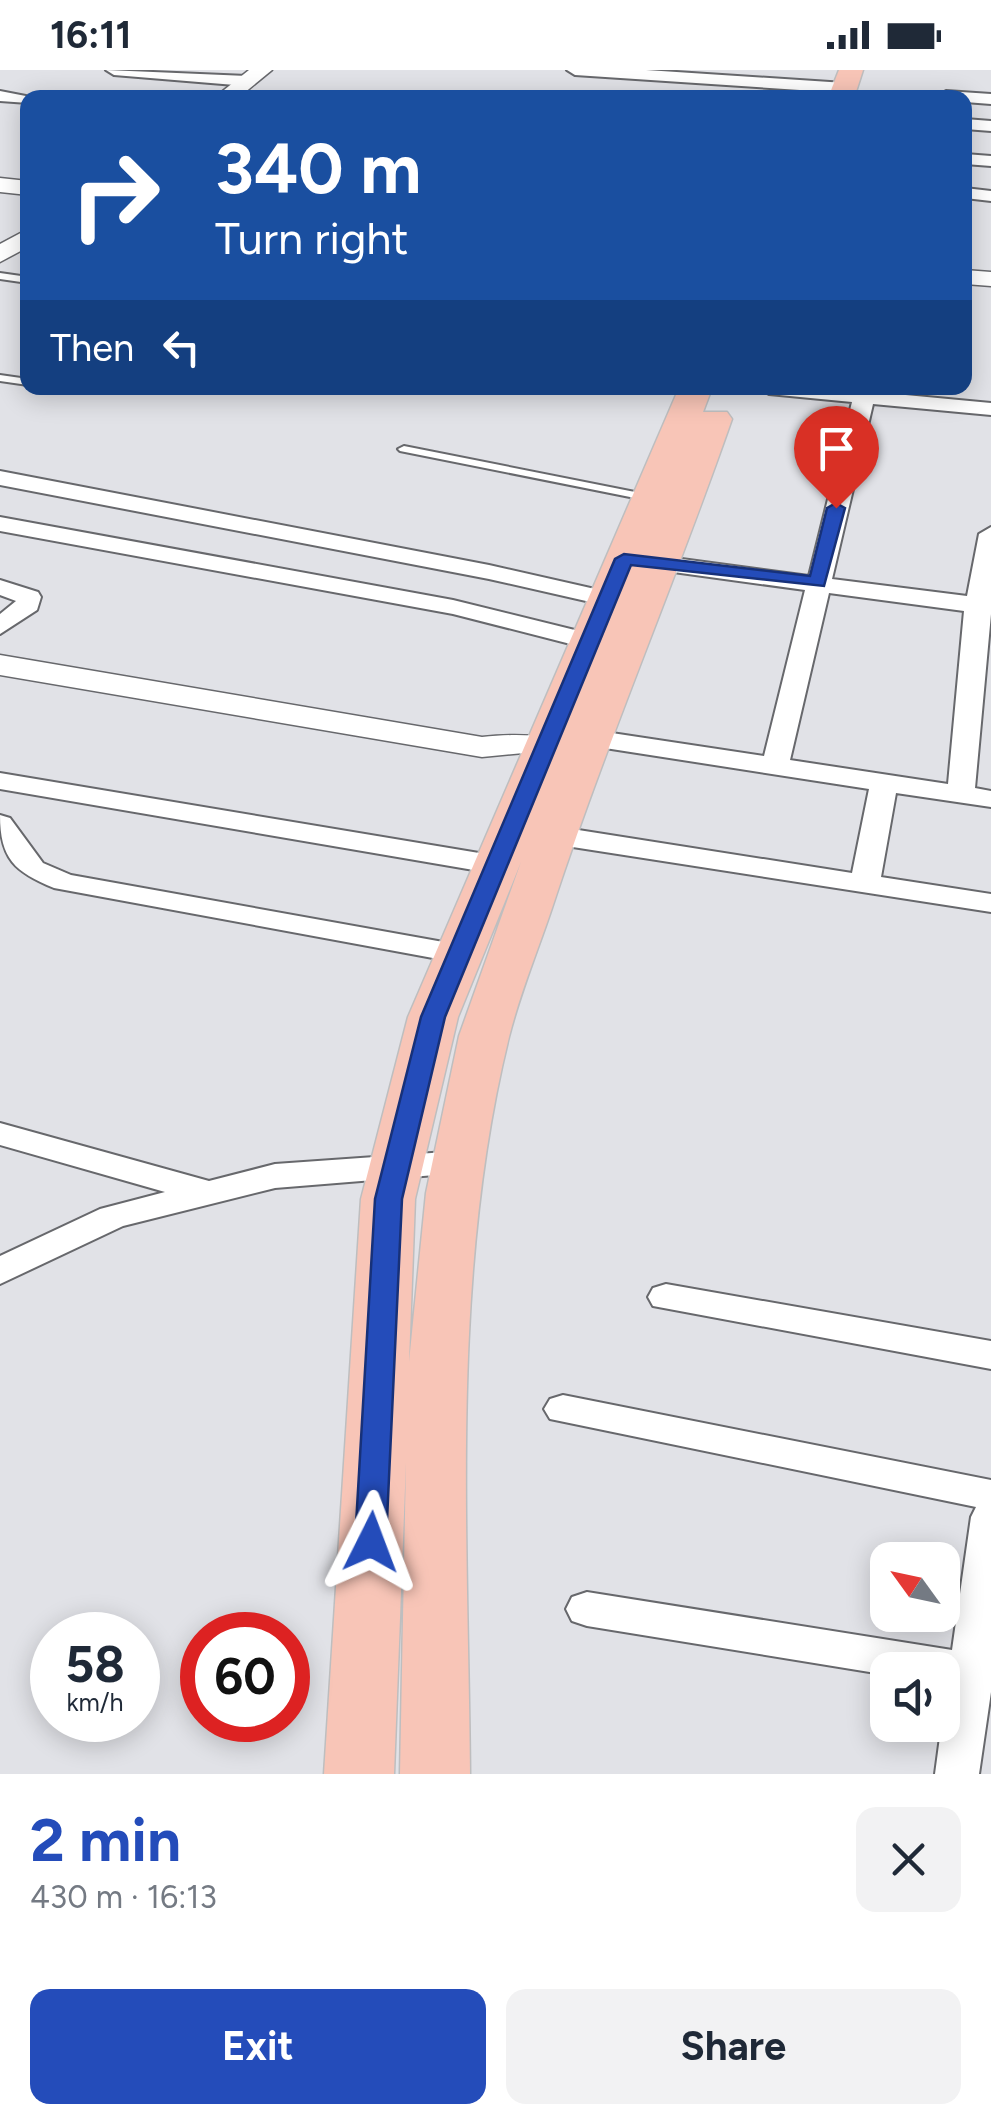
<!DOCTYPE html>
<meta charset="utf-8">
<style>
:root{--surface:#fff;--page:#f2f2f3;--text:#1f2937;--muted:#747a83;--accent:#244cba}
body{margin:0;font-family:Figtree,sans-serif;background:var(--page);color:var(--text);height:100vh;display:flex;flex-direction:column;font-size:38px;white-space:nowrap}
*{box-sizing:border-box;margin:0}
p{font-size:32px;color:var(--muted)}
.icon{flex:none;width:55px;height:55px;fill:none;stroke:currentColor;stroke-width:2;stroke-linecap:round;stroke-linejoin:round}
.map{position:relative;height:1704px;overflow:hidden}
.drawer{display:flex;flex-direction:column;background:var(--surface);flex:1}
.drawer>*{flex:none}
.top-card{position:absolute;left:20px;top:20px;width:952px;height:305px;border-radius:20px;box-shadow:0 5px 25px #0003;background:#1a4fa0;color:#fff;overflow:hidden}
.needle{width:65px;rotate:303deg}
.buttons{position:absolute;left:870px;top:1472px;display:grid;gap:20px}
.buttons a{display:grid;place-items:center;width:90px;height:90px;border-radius:20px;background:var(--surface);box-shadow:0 5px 25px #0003;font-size:50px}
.speed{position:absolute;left:30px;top:1542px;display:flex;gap:20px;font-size:50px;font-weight:700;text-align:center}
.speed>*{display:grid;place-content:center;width:130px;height:130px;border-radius:50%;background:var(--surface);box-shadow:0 5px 25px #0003;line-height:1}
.speed small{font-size:25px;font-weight:400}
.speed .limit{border:15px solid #d22;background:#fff;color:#111}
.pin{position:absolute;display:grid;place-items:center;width:85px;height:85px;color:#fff;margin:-102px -42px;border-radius:50% 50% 50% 0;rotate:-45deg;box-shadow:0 0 10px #0007}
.pin .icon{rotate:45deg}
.me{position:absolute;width:110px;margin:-55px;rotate:3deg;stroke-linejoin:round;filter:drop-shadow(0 0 8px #0008)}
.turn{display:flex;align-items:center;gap:35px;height:210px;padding:0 30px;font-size:45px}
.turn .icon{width:130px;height:130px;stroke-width:2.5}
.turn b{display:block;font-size:70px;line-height:85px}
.then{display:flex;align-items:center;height:95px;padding:0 30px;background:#0003;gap:20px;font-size:38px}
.round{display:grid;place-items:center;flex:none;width:105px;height:105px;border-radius:20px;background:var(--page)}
.head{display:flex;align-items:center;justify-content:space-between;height:170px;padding:0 30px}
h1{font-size:60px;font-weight:700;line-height:75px;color:var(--accent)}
.action{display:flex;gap:20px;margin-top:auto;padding:20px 30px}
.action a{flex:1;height:115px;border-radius:20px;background:var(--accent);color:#fff;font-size:40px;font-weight:700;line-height:115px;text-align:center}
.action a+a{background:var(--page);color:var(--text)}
.status{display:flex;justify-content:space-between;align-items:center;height:70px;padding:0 50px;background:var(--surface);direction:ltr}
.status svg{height:28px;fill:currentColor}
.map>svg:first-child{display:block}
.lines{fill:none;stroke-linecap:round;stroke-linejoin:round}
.service-casing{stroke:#67686c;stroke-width:4}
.minor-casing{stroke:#67686c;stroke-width:4}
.tertiary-casing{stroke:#67686c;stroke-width:3}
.primary-casing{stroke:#bebebf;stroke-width:3}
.service{fill:#fff;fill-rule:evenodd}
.minor{fill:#fff;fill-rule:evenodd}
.tertiary{fill:#fff;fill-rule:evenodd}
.primary{fill:#f8c5b7;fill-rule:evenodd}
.route{fill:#244cba;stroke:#173179;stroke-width:2.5}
</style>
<div class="status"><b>16:11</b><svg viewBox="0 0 49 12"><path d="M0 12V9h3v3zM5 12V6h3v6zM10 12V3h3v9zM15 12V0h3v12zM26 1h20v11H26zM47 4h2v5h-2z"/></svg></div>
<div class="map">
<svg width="991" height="1704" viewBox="0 0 991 1704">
<rect width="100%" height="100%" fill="#e1e2e7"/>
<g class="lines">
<g class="service-casing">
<g id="service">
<polygon points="0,203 28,207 28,213 0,209"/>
<polygon points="0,305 28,309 28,315 0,311"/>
<path d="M 56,318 L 82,318 L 84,320 C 78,325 62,323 56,318 Z"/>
<polygon points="404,376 650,425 656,428 650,431 400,381 398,379"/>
</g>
</g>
<g class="minor-casing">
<g id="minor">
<polygon points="106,0 247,6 255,11 247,16 114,5"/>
<polygon points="567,0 646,0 845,13 853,18 845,23 575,5"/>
<polygon points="0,21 36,28 28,28 28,33 0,31"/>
<polygon points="946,21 991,24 991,34 965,32 965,28 939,28"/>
<polygon points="965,49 991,51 991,61 965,59"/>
<polygon points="965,84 991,86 991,96 965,94"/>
<polygon points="965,118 991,121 991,131 965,128"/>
<path d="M 758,318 L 831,318 L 991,333 L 991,345 L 873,334 L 832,509 L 967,526 L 979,464 L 991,457 L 991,544 L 975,718 L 991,721 L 991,737 L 896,723 L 881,807 L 991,824 L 991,842 L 534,771 L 524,768 L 520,762 L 524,756 L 534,753 L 852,803 L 869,719 L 592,676 L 579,668 L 592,660 L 764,686 L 805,520 L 637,497 L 625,490 L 637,483 L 809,506 L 852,332 L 769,324 ZM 829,523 L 964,541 L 948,714 L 790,690 Z"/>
<polygon points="0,401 489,495 617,524 620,529 608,536 489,509 0,415"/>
<polygon points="0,447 453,530 599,566 603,571 590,579 453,544 0,461"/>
<polygon points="0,510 38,522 41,527 37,540 0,564 0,544 16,531 0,525"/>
<polygon points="0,703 497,786 507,789 512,795 507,801 497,804 0,719"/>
<path d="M 0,745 L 10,748 L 43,793 L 71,805 L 460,875 L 471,878 L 475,884 L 471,890 L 460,893 L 54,818 C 15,802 0,789 0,745 Z"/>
<polygon points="0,1053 209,1111 275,1094 460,1081 472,1084 477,1092 472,1100 460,1103 275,1118 123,1156 0,1214 0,1186 100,1139 165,1122 0,1075"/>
<polygon points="666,1214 991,1271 991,1299 653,1236 648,1227 653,1218"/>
<polygon points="563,1325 991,1410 991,1622 979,1704 935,1704 947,1615 942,1614 942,1600 888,1600 888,1605 587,1556 572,1551 566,1539 572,1527 587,1522 952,1580 971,1447 976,1437 550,1349 544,1339 550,1329"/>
</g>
</g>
<g class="tertiary-casing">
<g id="tertiary">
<polygon points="249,0 272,0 238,28 214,28"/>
<polygon points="0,108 28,111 28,125 0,122"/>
<polygon points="28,159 28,177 0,192 0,174"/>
<polygon points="965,200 991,202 991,216 965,214"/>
<path d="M 0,585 L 482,667 C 518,663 550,665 586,674 L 591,681 L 586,688 L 574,691 L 524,683 L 482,687 L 0,605 Z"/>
</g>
</g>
<g class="primary-casing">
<g id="primary">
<polygon points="839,0 863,0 854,28 828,28"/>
<path d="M 679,318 L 712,318 L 703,342 L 727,342 L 732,349 C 675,513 606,673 552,838 C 538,880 520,923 509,967 C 450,1206 468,1460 470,1704 L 400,1704 L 406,1392 L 394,1704 L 324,1704 L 361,1129 L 408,947 ZM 521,792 L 459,966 L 426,1123 L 409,1292 L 415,1129 L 458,947 Z"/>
</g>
</g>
<use href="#service" class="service"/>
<use href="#minor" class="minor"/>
<use href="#tertiary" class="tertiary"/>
<use href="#primary" class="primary"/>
</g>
<polygon class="route" points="836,433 845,438 824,516 631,495 445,947 402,1129 386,1472 382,1480 371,1484 360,1480 355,1472 375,1129 421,947 615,489 624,484 810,506 827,438"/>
</svg>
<div class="buttons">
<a><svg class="needle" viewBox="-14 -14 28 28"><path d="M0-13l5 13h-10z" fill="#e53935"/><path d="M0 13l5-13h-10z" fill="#747a83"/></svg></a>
<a><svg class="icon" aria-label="sound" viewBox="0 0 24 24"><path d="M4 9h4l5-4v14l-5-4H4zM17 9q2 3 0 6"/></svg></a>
</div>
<div class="speed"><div>58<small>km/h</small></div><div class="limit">60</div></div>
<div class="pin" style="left:836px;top:438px;background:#d93025"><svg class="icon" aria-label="arrive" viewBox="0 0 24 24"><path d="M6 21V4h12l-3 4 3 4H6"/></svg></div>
<svg class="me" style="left:371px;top:1472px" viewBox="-20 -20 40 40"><path d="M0-17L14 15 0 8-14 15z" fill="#244cba" stroke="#fff" stroke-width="4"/></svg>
<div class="top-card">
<div class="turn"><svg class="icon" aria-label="right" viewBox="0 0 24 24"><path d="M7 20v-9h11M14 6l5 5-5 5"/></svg><div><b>340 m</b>Turn right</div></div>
<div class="then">Then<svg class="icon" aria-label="left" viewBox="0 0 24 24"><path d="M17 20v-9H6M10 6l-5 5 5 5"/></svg></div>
</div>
</div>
<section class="drawer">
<div class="head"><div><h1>2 min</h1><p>430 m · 16:13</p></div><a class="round"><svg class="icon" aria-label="close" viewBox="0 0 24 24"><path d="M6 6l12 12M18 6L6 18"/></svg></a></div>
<div class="action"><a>Exit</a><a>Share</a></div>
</section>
